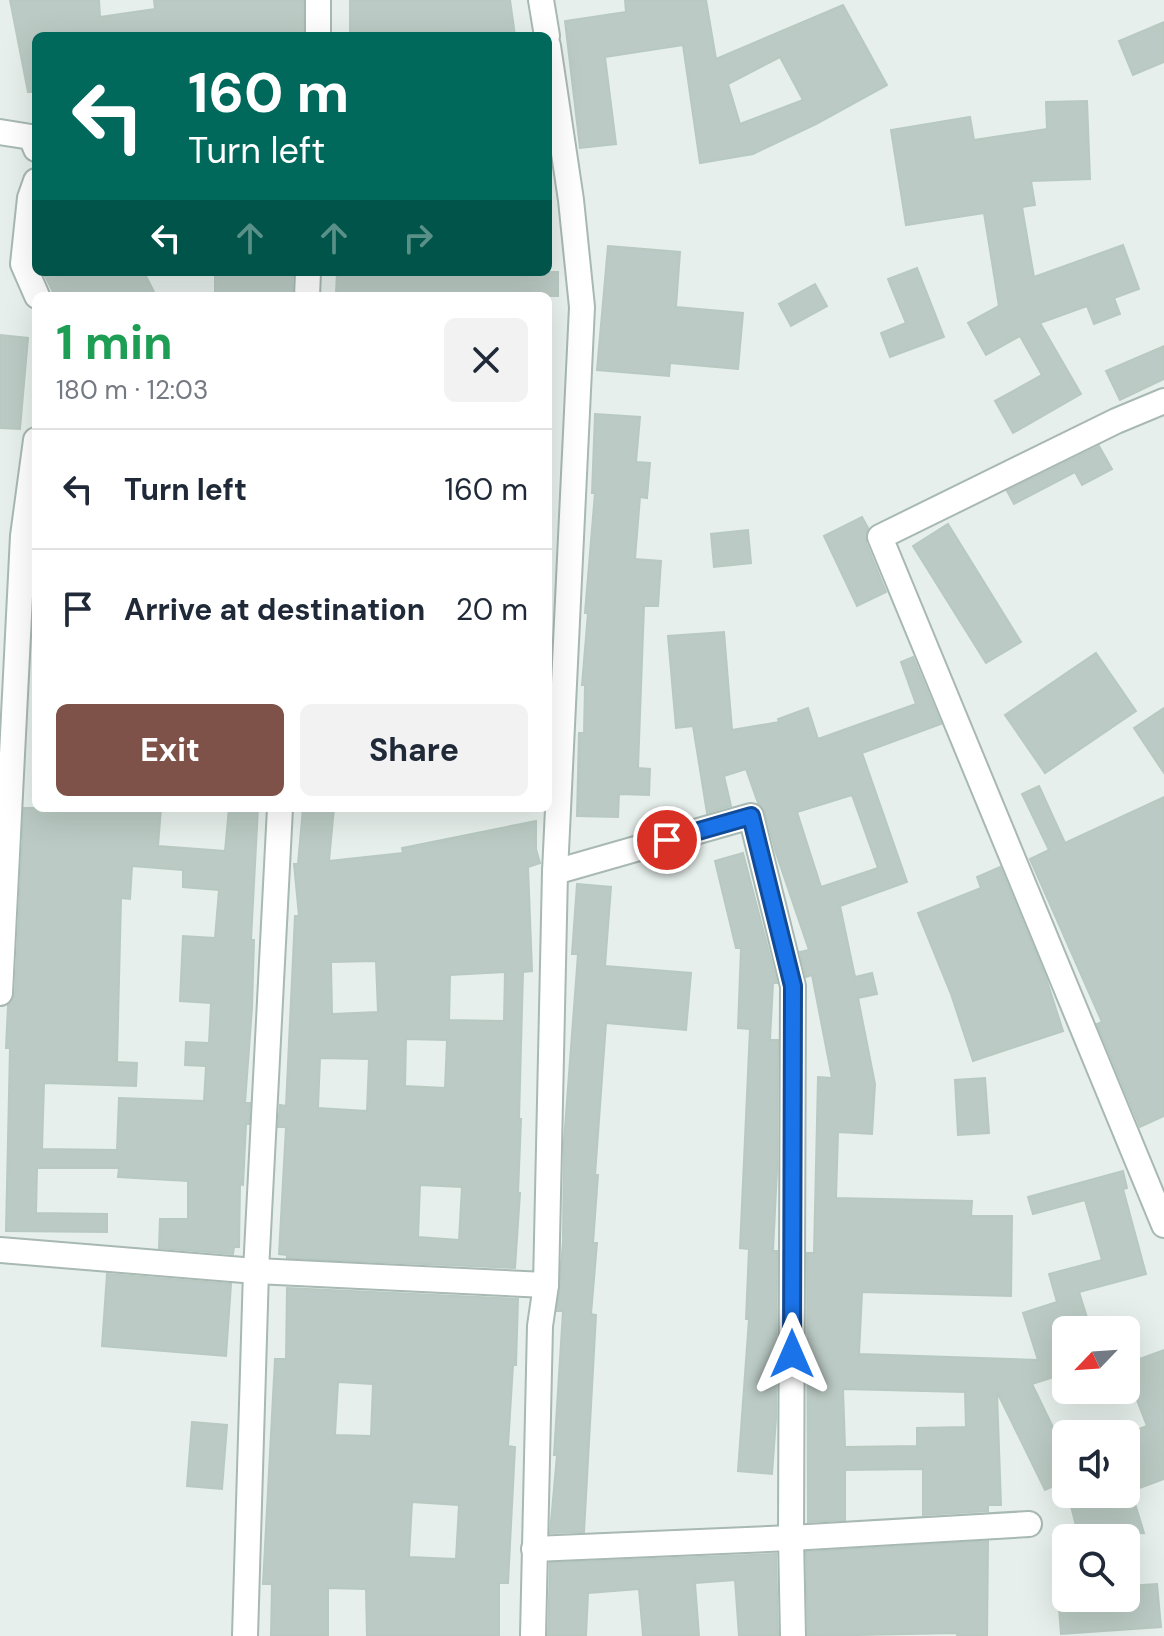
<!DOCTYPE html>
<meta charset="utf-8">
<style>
:root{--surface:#fff;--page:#f2f2f3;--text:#1f2937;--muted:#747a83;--line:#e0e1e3;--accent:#7f5249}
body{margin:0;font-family:"DM Sans",sans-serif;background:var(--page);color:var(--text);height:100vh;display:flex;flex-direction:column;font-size:30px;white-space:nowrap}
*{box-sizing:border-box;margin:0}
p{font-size:26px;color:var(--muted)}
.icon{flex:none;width:44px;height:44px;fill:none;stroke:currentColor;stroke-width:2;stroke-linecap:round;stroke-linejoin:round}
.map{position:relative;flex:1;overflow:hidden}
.details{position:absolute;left:32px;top:292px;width:520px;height:520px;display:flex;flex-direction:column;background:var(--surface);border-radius:12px;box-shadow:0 8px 32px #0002}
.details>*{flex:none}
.guide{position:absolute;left:32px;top:32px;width:520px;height:244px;border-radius:12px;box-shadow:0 8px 32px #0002;background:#00695c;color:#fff;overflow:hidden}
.needle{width:52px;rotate:245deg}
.fabs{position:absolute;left:1052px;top:1316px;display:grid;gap:16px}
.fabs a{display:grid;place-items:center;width:88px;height:88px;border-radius:12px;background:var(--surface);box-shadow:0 8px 32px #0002;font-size:40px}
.pin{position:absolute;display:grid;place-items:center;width:68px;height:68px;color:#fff;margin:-34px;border:4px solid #fff;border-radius:50%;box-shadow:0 2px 8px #0007}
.me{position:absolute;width:88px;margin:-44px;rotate:0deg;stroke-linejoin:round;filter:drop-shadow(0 0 6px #0008)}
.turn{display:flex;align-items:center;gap:28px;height:168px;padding:0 24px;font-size:36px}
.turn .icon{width:104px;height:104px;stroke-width:2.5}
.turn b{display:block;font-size:56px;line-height:68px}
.lanes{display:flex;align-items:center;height:76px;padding:0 24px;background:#0003;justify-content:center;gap:40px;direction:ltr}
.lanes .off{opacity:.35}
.round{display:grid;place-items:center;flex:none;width:84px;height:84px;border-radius:12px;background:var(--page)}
.head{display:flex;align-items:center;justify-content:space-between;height:136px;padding:0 24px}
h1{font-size:48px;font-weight:700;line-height:60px;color:#1e9e55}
.primary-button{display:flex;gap:16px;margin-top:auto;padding:16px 24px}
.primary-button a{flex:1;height:92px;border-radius:12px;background:var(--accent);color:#fff;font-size:32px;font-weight:700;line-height:92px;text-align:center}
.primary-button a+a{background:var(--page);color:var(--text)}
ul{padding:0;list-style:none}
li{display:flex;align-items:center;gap:24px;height:120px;padding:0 24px;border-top:2px solid var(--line)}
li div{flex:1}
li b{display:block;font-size:30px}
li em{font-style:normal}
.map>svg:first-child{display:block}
.building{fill:#bbcac4;stroke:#b8c9c2;stroke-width:2;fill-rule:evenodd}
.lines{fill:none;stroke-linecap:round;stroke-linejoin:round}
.street-casing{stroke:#a8b8b2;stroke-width:28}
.street{stroke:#fff;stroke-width:24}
.route-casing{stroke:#114b97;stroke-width:20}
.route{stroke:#1a73e8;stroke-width:14}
</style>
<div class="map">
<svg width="1164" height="1636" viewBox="0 0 1164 1636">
<rect width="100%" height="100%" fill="#e6efeb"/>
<g class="building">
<polygon points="10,0 99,0 100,17 155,9 154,0 303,0 303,34 36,36 36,92 28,92"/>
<polygon points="350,0 510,0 515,36 449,36 449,32 350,32"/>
<path d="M 625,0 L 706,0 L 716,59 L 843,5 L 887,85 L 816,124 L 753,154 L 700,163 L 683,45 L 605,57 L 616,144 L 580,148 L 565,21 L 626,12 ZM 780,57 L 803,100 L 740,124 L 728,84 Z"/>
<polygon points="1164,22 1164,62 1133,75 1119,41"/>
<polygon points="1087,101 1090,179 1031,181 1035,205 1022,207 1034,277 1123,245 1139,289 1114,298 1120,314 1094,324 1087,306 1040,323 1081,394 1013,433 995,401 1042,375 1020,336 986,355 968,323 999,306 984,213 906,225 891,130 970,117 974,140 1047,129 1046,102"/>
<polygon points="608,246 680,252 676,307 743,313 738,369 670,363 669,376 597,370"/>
<polygon points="917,268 944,337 890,357 881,333 906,323 888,279"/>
<polygon points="43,272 144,272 156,296 55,296"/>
<polygon points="215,272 293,272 292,296 215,296"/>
<polygon points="337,272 558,272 558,296 336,294"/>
<polygon points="815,284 827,306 791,326 779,304"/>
<polygon points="0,335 28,338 20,429 0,428"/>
<polygon points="1164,346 1164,379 1120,400 1106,371"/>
<polygon points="595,414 640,417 636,462 650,463 647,498 640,497 635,559 661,561 658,606 644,606 638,768 650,769 649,795 619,794 618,817 577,816 579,733 584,733 585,685 582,685 588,613 585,613 595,493 592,493"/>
<polygon points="1099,446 1112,469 1082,485 1075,472 1014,504 1007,491"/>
<polygon points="862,517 868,528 866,543 886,592 857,606 824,536"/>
<polygon points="948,524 1021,642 986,663 913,546"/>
<polygon points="748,530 751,563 714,567 711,534"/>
<path d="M 724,632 L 732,730 L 779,722 L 778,719 L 808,708 L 818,739 L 916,704 L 901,662 L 913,657 L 941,724 L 862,753 L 907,882 L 840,906 L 855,977 L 872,973 L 877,994 L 858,998 L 875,1084 L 872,1134 L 838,1132 L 836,1198 L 972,1201 L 971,1216 L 1012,1216 L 1011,1296 L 862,1292 L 859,1354 L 1038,1360 L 1023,1313 L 1057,1302 L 1049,1274 L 1102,1260 L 1085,1200 L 1033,1214 L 1028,1197 L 1123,1171 L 1127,1188 L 1123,1189 L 1146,1274 L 1079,1292 L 1091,1330 L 1066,1330 L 1066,1373 L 1032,1384 L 1066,1454 L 1066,1480 L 1045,1490 L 997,1392 L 1001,1505 L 988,1505 L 988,1511 L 923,1515 L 923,1469 L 845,1470 L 845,1520 L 808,1522 L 807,1253 L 814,1253 L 818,1077 L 832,1078 L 812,975 L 806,977 L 800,952 L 809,950 L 776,853 L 765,812 L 758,803 L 746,769 L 724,776 L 731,806 L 707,813 L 693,726 L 676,728 L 668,636 ZM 852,795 L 878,868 L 821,887 L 797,812 ZM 843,1389 L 965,1392 L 966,1427 L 917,1428 L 917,1446 L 845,1447 Z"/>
<polygon points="1096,653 1136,711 1045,773 1005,715"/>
<polygon points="1164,708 1164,773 1134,728"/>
<polygon points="1039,786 1065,843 1164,797 1164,1116 1140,1127 1097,1024 1102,1022 1030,859 1049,850 1022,794"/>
<path d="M 24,808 L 161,808 L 158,846 L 225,851 L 229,808 L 258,808 L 251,940 L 254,940 L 252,1008 L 245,1103 L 250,1103 L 249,1124 L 246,1124 L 243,1185 L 240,1184 L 239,1247 L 234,1247 L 233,1254 L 159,1248 L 160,1219 L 188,1219 L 188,1181 L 118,1177 L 119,1168 L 37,1168 L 36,1213 L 107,1214 L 107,1232 L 6,1231 L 10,1048 L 6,1048 L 8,1005 L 15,994 ZM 132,866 L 183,870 L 183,887 L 219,890 L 215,938 L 183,936 L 180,1001 L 211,1003 L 209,1043 L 186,1042 L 185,1065 L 206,1066 L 204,1101 L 119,1098 L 117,1150 L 42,1149 L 44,1083 L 136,1086 L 137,1063 L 117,1062 L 121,898 L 130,899 Z"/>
<path d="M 303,808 L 334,808 L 329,861 L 403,853 L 402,848 L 536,821 L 536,849 L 540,863 L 528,867 L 532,971 L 523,972 L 519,1119 L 521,1119 L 518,1193 L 520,1193 L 515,1268 L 287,1258 L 287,1255 L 279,1254 L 286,1127 L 278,1127 L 280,1105 L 286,1106 L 295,916 L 299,916 L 294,864 L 298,864 ZM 376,961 L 378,1012 L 332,1014 L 331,962 ZM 505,972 L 504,1021 L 449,1020 L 450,975 ZM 406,1039 L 447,1040 L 445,1088 L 405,1086 ZM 320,1058 L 369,1059 L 367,1111 L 318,1108 ZM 420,1185 L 462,1187 L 459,1240 L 418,1237 Z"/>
<polygon points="743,853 777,983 773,983 770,1040 778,1040 777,1170 773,1251 777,1251 776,1419 772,1474 738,1471 749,1319 746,1319 749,1249 740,1248 750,1029 738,1028 741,948 736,948 715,861"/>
<polygon points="1000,867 1046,978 1063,1031 973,1061 951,994 918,913 981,888 977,877"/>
<polygon points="577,884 611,887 605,966 691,973 686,1030 606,1023 595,1175 598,1175 593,1243 597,1243 591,1314 596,1315 584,1532 550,1533 557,1455 554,1455 563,1311 557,1311 563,1242 564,1141 578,954 572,954"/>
<polygon points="985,1078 989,1133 958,1135 955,1080"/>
<polygon points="107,1274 231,1284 226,1356 102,1346"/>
<path d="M 287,1288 L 518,1299 L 516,1365 L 513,1365 L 508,1446 L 515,1447 L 508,1583 L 499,1583 L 499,1636 L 367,1636 L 366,1589 L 328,1588 L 328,1636 L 271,1636 L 272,1584 L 263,1584 L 275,1359 L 286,1359 ZM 338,1382 L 373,1384 L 371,1436 L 335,1435 ZM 412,1502 L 459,1505 L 456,1559 L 409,1557 Z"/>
<polygon points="1164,1350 1164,1479 1126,1493 1126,1434 1147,1426 1126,1372 1126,1364"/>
<polygon points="192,1422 227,1425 222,1489 187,1486"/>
<polygon points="1068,1494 1132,1494 1144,1533 1079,1538"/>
<polygon points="988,1541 987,1636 957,1636 957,1633 808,1636 806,1552"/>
<polygon points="776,1554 778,1636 739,1636 735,1580 695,1583 699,1636 643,1636 639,1589 588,1593 586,1636 548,1636 550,1563"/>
<polygon points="1157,1584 1161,1627 1061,1634 1059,1608 1090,1606 1090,1598 1126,1598 1126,1586"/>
</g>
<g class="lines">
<g class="street-casing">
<g id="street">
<polyline points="541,0 547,36"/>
<polyline points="318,36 318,0"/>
<polyline points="0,132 31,137 36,149"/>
<polyline points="36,181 30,198 23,264 37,296"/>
<polyline points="307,296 308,272"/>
<polyline points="1164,401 1116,421 880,537 1164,1225"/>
<polyline points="555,872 751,816 793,986 791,1538 793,1636"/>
<polyline points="0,993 23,536 36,440"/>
<polyline points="0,1250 256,1271 546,1285"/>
<polyline points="534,1549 791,1538 1029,1524"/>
<polyline points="245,1636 256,1271 280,808"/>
<polyline points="533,1636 540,1326 546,1285 555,872 582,307 571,200 548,46"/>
</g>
</g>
<use href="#street" class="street"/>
</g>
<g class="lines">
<g class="route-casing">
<polyline id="route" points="667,840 751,816 793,986 792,1354"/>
</g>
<use href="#route" class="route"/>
</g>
</svg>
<div class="fabs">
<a><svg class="needle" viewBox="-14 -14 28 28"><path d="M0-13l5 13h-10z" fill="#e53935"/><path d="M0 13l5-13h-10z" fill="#747a83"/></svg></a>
<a><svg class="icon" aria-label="sound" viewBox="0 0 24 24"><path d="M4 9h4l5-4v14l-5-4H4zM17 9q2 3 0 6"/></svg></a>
<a><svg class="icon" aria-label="search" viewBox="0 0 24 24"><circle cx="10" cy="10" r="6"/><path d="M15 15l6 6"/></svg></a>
</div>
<div class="pin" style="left:667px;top:840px;background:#d93025"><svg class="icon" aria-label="arrive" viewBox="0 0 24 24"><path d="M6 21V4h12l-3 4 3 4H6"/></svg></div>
<svg class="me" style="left:792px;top:1354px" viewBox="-20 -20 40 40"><path d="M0-17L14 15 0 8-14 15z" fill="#1a73e8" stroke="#fff" stroke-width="4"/></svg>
<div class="guide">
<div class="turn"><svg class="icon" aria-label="left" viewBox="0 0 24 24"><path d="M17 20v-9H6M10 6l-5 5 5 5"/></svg><div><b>160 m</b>Turn left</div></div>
<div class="lanes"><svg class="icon" aria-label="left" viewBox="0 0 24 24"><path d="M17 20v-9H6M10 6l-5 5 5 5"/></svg><svg class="icon off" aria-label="ahead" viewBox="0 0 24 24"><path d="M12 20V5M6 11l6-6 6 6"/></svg><svg class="icon off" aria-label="ahead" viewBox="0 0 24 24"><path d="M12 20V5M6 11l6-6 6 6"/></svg><svg class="icon off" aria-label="right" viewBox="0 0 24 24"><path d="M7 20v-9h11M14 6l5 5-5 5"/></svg></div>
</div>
<section class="details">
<div class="head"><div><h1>1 min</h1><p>180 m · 12:03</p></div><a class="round"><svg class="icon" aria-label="close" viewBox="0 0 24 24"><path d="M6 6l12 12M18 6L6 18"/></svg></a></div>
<ul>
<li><svg class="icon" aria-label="left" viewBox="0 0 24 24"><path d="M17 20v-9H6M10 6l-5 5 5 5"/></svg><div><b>Turn left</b></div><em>160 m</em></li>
<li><svg class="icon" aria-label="arrive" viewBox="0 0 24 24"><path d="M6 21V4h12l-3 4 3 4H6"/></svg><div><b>Arrive at destination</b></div><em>20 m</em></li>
</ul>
<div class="primary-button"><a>Exit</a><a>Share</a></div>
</section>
</div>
